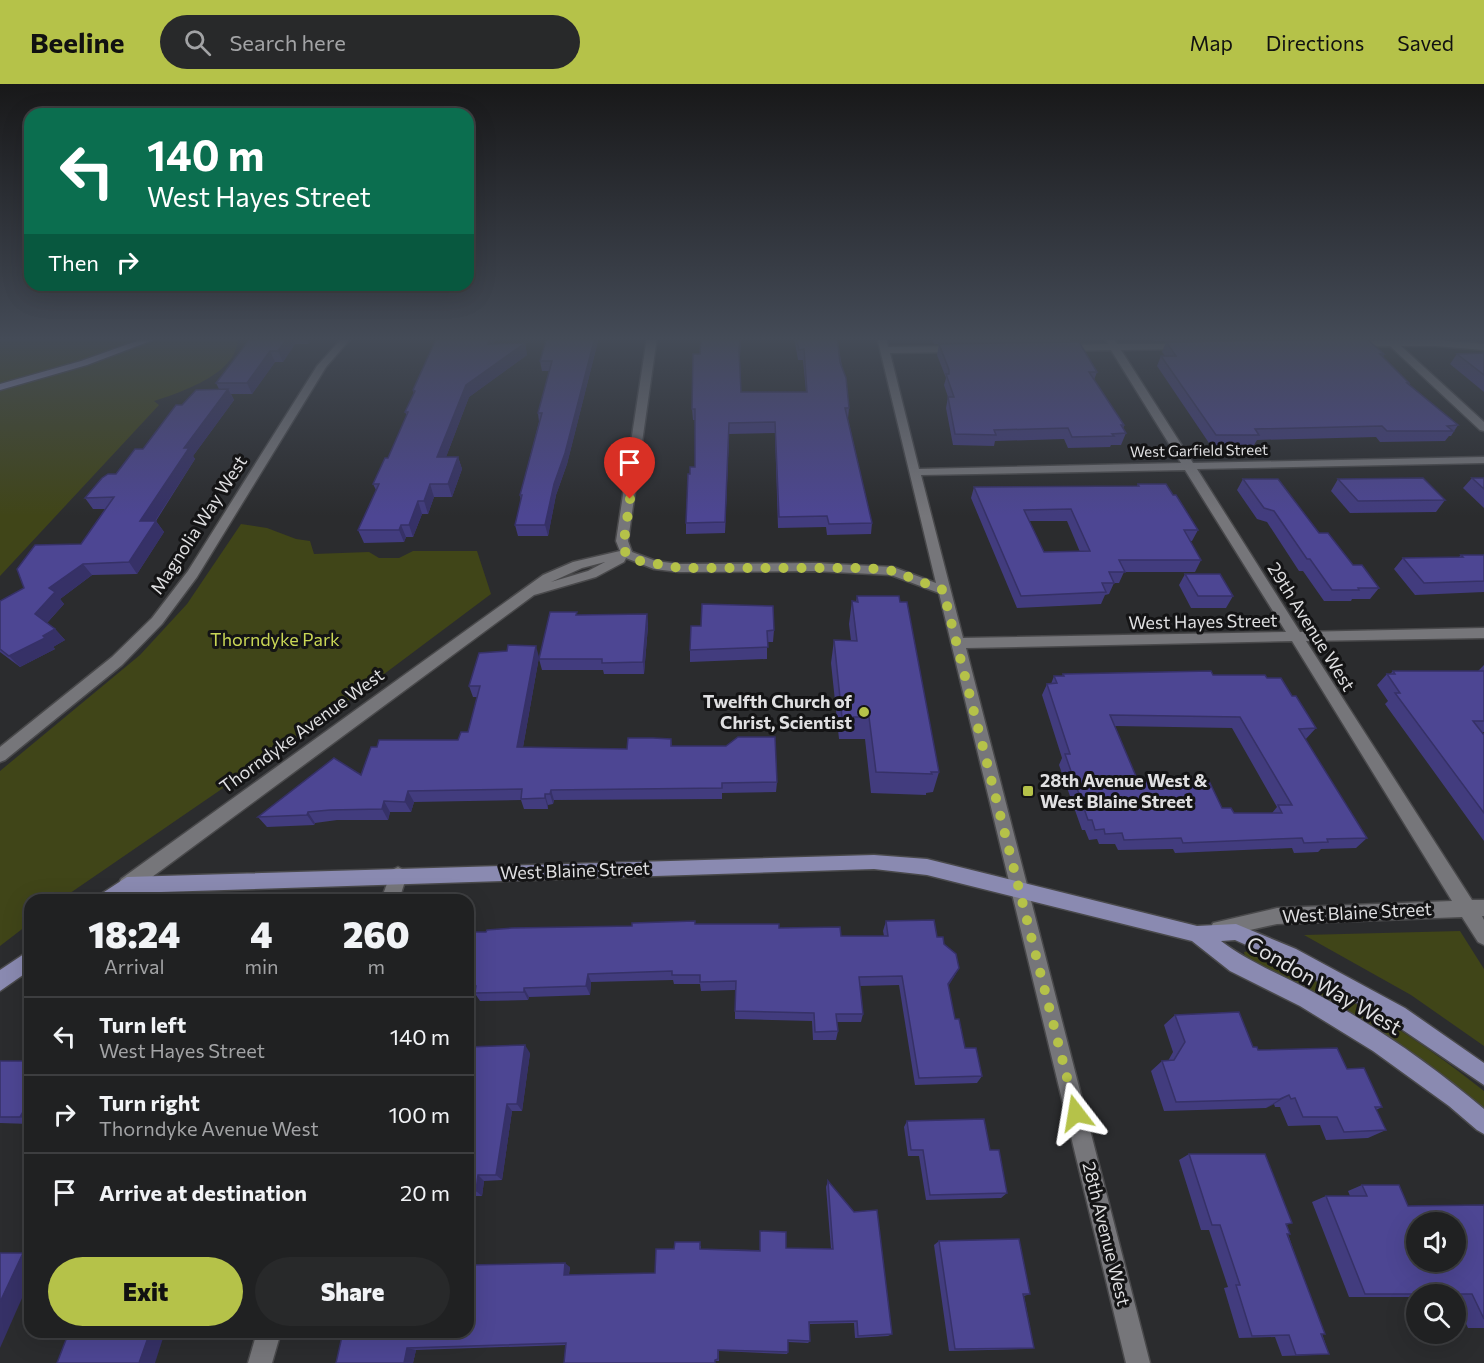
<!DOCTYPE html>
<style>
:root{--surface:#202122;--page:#28292a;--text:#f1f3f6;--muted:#a2a3a5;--line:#3d3e40;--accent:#b5c249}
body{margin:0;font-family:Commissioner,sans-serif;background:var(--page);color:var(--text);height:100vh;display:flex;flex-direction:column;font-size:22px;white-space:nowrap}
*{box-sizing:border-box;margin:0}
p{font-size:20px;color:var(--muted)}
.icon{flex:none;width:33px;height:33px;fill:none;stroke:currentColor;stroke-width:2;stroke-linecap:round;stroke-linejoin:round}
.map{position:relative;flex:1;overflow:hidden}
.panel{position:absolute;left:24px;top:810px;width:450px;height:444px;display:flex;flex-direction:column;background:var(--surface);border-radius:18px;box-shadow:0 6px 24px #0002,0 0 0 2px var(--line)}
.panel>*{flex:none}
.hud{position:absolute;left:24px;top:24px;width:450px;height:183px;border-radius:18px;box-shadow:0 6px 24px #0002,0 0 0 2px var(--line);background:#0b6e4f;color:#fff;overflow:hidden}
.buttons{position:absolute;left:1406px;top:1128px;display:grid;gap:12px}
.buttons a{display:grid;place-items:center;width:60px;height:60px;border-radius:50%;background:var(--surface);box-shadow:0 6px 24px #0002,0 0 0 2px var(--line);font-size:30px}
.pin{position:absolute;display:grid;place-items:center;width:51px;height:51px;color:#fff;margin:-62px -26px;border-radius:50% 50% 50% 0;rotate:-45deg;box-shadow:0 0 6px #0007}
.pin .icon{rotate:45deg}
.me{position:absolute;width:66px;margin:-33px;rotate:346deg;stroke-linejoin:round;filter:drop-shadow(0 0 4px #0008)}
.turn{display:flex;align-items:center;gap:21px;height:126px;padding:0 24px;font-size:27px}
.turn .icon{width:78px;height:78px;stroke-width:2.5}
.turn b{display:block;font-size:42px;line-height:51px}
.then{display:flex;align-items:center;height:57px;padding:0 24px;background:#0003;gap:12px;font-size:22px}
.eta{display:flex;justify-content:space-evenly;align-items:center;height:102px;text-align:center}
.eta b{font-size:36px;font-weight:800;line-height:42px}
.primary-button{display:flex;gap:12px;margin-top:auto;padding:12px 24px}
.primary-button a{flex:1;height:69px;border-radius:36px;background:var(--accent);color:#111;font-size:24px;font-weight:800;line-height:69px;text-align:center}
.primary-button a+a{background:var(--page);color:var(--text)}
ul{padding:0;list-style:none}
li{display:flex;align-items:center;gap:18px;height:78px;padding:0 24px;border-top:2px solid var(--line)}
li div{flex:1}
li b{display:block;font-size:22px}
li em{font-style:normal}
header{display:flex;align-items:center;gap:36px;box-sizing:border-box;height:84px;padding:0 30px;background:var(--accent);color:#111}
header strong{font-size:28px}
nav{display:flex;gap:33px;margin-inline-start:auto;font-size:21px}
.search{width:420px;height:54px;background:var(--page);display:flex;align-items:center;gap:15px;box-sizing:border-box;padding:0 21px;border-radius:33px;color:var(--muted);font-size:22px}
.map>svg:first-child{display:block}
.green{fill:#404518}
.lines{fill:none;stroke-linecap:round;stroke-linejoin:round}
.minor-casing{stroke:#49494b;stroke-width:3}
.major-casing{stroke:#49494b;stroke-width:3}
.minor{fill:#76767a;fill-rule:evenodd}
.major{fill:#8a8ab1;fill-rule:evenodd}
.wall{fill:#423c7e;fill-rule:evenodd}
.shaded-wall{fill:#363167}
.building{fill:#4d4693;stroke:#363167;stroke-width:1.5;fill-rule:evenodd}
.route{stroke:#b5c249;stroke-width:10;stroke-dasharray:0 18}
.poi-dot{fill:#b5c249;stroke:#141415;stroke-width:2}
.labels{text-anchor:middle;stroke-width:6;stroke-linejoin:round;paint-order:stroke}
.far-street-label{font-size:15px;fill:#dfdfe1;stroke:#141415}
.street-label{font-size:18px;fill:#dfdfe1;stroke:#141415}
.park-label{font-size:18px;fill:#c9d655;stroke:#141415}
.poi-label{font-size:18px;font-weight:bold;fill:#dfdfe1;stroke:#141415;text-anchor:end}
.near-street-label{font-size:21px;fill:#dfdfe1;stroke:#141415}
</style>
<header>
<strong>Beeline</strong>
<div class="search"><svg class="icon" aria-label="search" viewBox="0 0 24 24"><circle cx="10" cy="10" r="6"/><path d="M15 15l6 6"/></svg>Search here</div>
<nav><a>Map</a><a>Directions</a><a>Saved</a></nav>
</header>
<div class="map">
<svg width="1484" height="1279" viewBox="0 0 1484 1279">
<rect width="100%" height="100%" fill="#2b2c2e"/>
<g class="green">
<path d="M 0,253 L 238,253 C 239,289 182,308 154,317 L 159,321 L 0,492 Z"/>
<polygon points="241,440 267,444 296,455 310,457 314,470 369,468 379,474 399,474 413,467 477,467 491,510 324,635 60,816 30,816 30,839 0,862 0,687 140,571 187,520"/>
<polygon points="1460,847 1484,885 1484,962 1411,911 1304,851"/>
<path d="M 1249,867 C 1335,901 1412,950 1484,1007 L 1484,1025 C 1411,966 1332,915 1246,877 L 1244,868 Z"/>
</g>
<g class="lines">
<g class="minor-casing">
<g id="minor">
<polygon points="343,253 352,253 326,283 197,493 162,540 122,581 5,676 0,678 0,663 112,573 152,534 188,487 317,282"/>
<path d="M 647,253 L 657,253 L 628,457 L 632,468 L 656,477 L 679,480 L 815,479 L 893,483 L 936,499 L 877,253 L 886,253 L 888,263 L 959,262 L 964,265 L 959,268 L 890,269 L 919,385 L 1181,379 L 1111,266 L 1064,267 L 1059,264 L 1064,261 L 1108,260 L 1104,253 L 1113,253 L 1117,260 L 1187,260 L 1187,264 L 1184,265 L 1121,266 L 1193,379 L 1484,373 L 1484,379 L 1197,385 L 1300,548 L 1484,544 L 1484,554 L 1306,557 L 1472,816 L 1484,816 L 1484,832 L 1482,832 L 1484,836 L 1484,861 L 1478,858 L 1462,833 L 1277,840 L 1219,853 L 1213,851 L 1210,845 L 1213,839 L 1277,824 L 1452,817 L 1292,557 L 966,564 L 1150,1279 L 1126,1279 L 939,509 L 891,491 L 815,487 L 679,488 L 654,485 L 626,474 L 624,478 L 596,493 L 534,511 L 133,807 L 127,809 L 121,807 L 118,801 L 121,795 L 543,491 L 573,478 L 620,467 L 616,457 ZM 1185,386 L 1286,548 L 963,554 L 921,391 ZM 605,478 L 588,487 L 551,498 L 582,484 Z"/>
<polygon points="1436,256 1484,260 1484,266 1436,262 1401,262 1484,338 1484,347 1480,346 1390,262 1352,263 1347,260 1352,257"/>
<polygon points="398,783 404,786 407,791 399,816 381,816 392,786"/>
<polygon points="257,1248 281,1248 272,1279 248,1279"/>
</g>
</g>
<g class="major-casing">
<g id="major">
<polygon points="148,253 161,253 87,281 0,306 0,300 81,277"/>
<path d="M 874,771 L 927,775 L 1197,842 L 1236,840 L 1296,865 L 1405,924 L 1484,979 L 1484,1001 L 1391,938 L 1282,877 L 1235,856 L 1221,857 C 1250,879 1282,891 1313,908 C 1373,940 1432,981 1484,1025 L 1484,1050 L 1477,1046 L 1449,1022 L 1373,967 L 1300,922 L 1230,887 L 1192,857 L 927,791 L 874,785 L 130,809 L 121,816 L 98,816 L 101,810 L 127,793 Z"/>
<polygon points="30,866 30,886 0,907 0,886"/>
</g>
</g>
<use href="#minor" class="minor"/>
<use href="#major" class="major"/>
</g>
<g class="wall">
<polygon points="256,253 312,253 308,260 295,260 283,278 275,278 252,310 231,310 234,316 193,372 195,375 156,437 164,448 137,490 92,491 60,515 64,520 47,539 55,545 65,556 53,563 55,565 20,583 0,568 0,517 24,504 81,460 105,425 93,425 85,414 116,390 143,365 182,321 219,305 216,299"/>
<polygon points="599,253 567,380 556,411 548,452 518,452 515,441 521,417 520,411 539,338 538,329 549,287 542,287 540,277"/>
<polygon points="701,253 741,253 740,274 741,308 806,308 803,276 798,276 794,253 837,253 849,324 848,335 872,439 871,450 827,451 826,443 778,444 775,349 729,350 725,449 686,450 686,439 690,390 695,383 695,336 693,336 692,325 700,270"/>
<polygon points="931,253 1071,253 1070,258 934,260"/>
<polygon points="1151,253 1351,253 1350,255 1154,257"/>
<polygon points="1166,258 1384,270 1383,273 1409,299 1409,300 1458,341 1451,352 1449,352 1445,357 1380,358 1376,353 1257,356 1254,361 1211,362 1157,282 1161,272 1165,272 1162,268"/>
<polygon points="525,259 527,271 469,313 446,373 458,373 462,385 452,413 434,413 428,430 422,430 413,453 406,453 404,458 364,459 358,446 376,406 373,400 388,374 407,332 405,328 414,310 413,306 494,260"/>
<polygon points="939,260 1097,288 1094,296 1124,341 1123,345 1126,349 1121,361 1111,361 1110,363 1068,364 1064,355 995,357 994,362 953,361 946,324 948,313 944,301 946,294 937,271"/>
<polygon points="1484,269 1484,308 1450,280 1457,270"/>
<polygon points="1472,394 1484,394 1484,424 1463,404"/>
<polygon points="1243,395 1319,449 1353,481 1379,504 1370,515 1352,515 1351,517 1324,517 1303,487 1299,487 1267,438 1257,435 1237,406"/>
<polygon points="1338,395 1445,416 1436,428 1350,429 1331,407"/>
<path d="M 1138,400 L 1173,411 L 1198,446 L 1192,457 L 1190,457 L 1201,476 L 1195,488 L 1124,488 L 1119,499 L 1114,499 L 1109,510 L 1105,511 L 1101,520 L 1017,524 L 971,414 L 974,403 L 1137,402 ZM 1029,437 L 1067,437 L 1080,468 L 1044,468 Z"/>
<polygon points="1461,471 1484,471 1484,508 1415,511 1394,485 1403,474 1459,473"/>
<polygon points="1185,490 1233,512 1226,524 1191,524 1179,501"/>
<polygon points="857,512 939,688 933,708 926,709 926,711 871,709 865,655 839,655 831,579 834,556 851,557 849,540 852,517 856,518"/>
<polygon points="647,530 648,542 644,590 604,590 603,586 542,586 539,575 578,531"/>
<polygon points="691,542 774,546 773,558 767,558 767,575 690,578 690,566"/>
<polygon points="539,573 523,663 627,665 671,655 672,662 777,698 776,708 722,709 722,715 554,716 553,720 548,721 548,725 524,725 521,716 414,718 411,728 390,728 388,736 337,736 315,739 314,741 267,743 258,733 458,656 468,648 477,613 473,613 469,602"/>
<polygon points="1484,581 1484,648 1481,648 1484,651 1484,757 1385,620 1388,617 1377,601 1387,590 1390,590 1393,587 1478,587"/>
<path d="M 1063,590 L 1213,591 L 1267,594 L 1292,612 L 1316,644 L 1305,656 L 1367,754 L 1356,764 L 1321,765 L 1318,768 L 1294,769 L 1292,764 L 1175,769 L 1173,765 L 1118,766 L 1115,760 L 1099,760 L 1097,755 L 1089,756 L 1085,746 L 1082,746 L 1059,681 L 1062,674 L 1042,611 L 1047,600 L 1051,600 L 1054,592 L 1062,592 ZM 1115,642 L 1232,644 L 1277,723 L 1272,729 L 1234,729 L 1222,724 L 1138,697 Z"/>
<polygon points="886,837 937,853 944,860 959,884 948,902 955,935 965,964 982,992 977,999 915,1001 899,901 860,902 863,930 861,938 837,938 838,947 836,956 813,956 812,937 735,935 735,906 701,907 700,900 674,900 673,896 591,898 590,911 529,913 528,916 480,917 476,911 468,911 468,848 486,848 696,840 779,844 841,852 884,852 883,847"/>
<polygon points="1175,931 1253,963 1258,966 1347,985 1382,1023 1376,1026 1386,1046 1368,1054 1326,1056 1320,1041 1288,1042 1280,1023 1275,1023 1274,1020 1266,1024 1164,1027 1151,987 1162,977 1168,977 1173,968 1164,941"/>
<polygon points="468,963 530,969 522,1027 512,1027 502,1096 484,1097 482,1112 468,1112"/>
<polygon points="0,977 30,977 30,1040 0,1039"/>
<polygon points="907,1037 990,1066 1007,1109 1001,1114 926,1116 919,1072 908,1072 904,1043"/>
<polygon points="1189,1070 1292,1139 1286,1141 1290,1150 1288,1150 1329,1270 1313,1271 1282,1272 1275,1253 1239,1254 1224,1204 1228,1203 1209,1146 1201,1146 1179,1076"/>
<polygon points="828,1097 892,1250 888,1252 855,1254 854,1239 810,1240 810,1257 808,1259 788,1258 788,1268 787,1270 719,1267 719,1277 715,1277 715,1279 564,1279 566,1261 416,1266 413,1279 336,1279 343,1250 335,1248 570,1183 569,1191 655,1189 674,1165 701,1162 701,1165 760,1166 760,1147 786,1164 831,1165 826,1103"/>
<polygon points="1362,1101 1408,1122 1484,1121 1484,1244 1468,1244 1455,1216 1455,1210 1416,1210 1416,1213 1349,1213 1312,1118 1326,1112 1350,1112 1348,1107"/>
<polygon points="939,1157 1030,1210 1024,1212 1034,1264 1026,1265 949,1267 934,1161"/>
</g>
<g class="shaded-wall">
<polygon points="288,253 292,253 295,260 283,278 278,267"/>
<polygon points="305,253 312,253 308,260"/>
<polygon points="490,253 496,253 491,272 488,260"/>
<polygon points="595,253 599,253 567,380 556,411 548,452 545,441 554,400"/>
<polygon points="525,259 527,271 469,313 441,386 437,373 466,301"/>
<polygon points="270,267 275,278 252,310 247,299"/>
<polygon points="228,305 234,316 193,372 195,375 148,448 140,437 184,364"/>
<polygon points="729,339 729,350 725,449 725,438"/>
<polygon points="458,373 462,385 452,413 448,400"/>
<polygon points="430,400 434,413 428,430 424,417"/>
<polygon points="418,417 422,430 413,453 409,441"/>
<polygon points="156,437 164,448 137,490 129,478"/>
<polygon points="401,441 406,453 404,458 399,446"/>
<polygon points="83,480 92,491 60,515 64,520 45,541 35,530 49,504"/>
<polygon points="647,530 648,542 644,590 643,578"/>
<polygon points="55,545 65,556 53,563 55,565 20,583 9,572"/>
<polygon points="536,562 539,573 521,674 517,663"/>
<polygon points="551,706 554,716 553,720 550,710"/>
<polygon points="408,707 414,718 411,728 405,718"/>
<polygon points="545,710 548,721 548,725 545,714"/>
<polygon points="384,717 390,728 388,736 382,725"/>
<polygon points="308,728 315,739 314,741 307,731"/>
<polygon points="959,884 954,893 944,909 948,900"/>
<polygon points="588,890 591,898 590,911 586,902"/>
<polygon points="524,904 529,913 528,916 524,908"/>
<polygon points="525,961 530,969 522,1027 517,1020"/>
<polygon points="1289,1011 1274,1020 1266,1024 1280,1015"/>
<polygon points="30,1016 30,1037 20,1033"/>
<polygon points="507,1020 512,1027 502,1096 496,1091"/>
<polygon points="478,1091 484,1097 482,1112 476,1107"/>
<polygon points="23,1169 30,1170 30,1196 0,1264 0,1218"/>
<polygon points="565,1179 570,1183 568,1194 564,1191"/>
<polygon points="150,1248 165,1248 155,1279 139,1279"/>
<polygon points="407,1264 416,1266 413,1279 404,1279"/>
</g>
<g class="building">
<polygon points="256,253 288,253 278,267 270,267 247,299 216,299 249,256 254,256"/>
<polygon points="437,253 490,253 488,260 525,259 466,301 437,373 458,373 448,400 430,400 424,417 418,417 409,441 401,441 399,446 358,446 379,400 373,400 385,374 388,374 408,328 405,328 415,307 413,306"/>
<polygon points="547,253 595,253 565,369 554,400 545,441 515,441 522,411 520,411 542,329 538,329 552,277 540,277"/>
<polygon points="701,253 740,253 739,267 741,308 807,308 804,265 799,266 796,253 837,253 840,278 846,294 849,324 845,324 872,439 829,440 827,432 779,433 775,338 729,339 725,438 686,439 688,390 690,390 690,383 695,383 695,325 692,325 693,270 700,270"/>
<polygon points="1367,255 1384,270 1380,270 1409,299 1407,299 1458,341 1447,342 1453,347 1387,347 1382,342 1255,345 1259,351 1216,351 1161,272 1176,272 1166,258"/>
<polygon points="1079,258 1097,288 1089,288 1124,341 1121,341 1126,349 1112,350 1114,352 1072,353 1068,344 994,346 996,351 955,350 948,313 954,313 946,290 949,290 949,286 939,260"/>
<polygon points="1484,269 1484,291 1457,270"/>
<polygon points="228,305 184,364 189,364 140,437 156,437 129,478 83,480 49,504 55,508 35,530 55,545 43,552 45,554 9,572 0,565 0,517 24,504 17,485 35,461 81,460 114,413 85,414 102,394 108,390 116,390 135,365 143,365 176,321 182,321 196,306"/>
<polygon points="1423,394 1445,416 1358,417 1338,395"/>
<polygon points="1472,394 1484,394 1484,405"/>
<polygon points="1243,395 1278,395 1319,449 1328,449 1353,481 1362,481 1379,504 1358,504 1359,506 1332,506 1310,475 1307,475 1274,427 1264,424"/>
<path d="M 1138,400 L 1166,400 L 1173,411 L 1176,411 L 1198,446 L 1184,446 L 1201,476 L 1119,476 L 1125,488 L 1109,488 L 1114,499 L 1102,499 L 1106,508 L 1021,512 L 974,403 L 1139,402 ZM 1071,425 L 1090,467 L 1044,468 L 1024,426 Z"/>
<polygon points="1461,471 1484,471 1484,497 1424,499 1403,474 1463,473"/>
<polygon points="1185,490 1220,490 1233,512 1198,512"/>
<polygon points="857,512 899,512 900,518 907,518 939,688 931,688 932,690 876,688 869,633 842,633 834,556 857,557 852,517 858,518"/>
<polygon points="702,520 773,522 774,546 767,547 768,563 690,566 691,542 701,542"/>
<polygon points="550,528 577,528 576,531 647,530 643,578 602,579 602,575 539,575"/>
<polygon points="508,561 536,562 517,663 627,665 628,654 653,654 671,655 671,662 726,662 738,653 775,653 777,698 722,699 722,704 551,706 550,710 545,710 545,714 521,715 522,705 408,707 405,718 384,717 382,725 330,726 308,728 307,731 258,733 334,674 361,691 371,663 377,663 379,656 458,656 461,648 468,648 480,602 469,602 479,569 507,567"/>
<path d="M 1211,587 L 1213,591 L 1265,591 L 1267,594 L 1281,594 L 1292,612 L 1296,612 L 1316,644 L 1299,645 L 1367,754 L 1327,755 L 1328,758 L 1304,759 L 1302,754 L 1183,759 L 1181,754 L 1124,756 L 1122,749 L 1105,750 L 1104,745 L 1095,746 L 1092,736 L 1088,736 L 1065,670 L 1070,670 L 1047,600 L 1057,599 L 1054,592 L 1064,592 L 1063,590 ZM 1110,631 L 1240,633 L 1292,721 L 1278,721 L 1282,729 L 1234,729 L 1231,724 L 1222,724 L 1208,695 L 1138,697 Z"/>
<polygon points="1393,587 1484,587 1484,637 1473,637 1484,651 1484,729 1395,609 1400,609 1387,590 1395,590"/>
<polygon points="934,836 937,853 943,853 944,860 956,870 959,884 948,900 955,935 959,935 965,964 976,964 982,992 919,994 902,892 859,893 863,930 836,930 838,947 815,948 814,929 735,927 736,897 700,898 700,891 672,891 672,887 588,890 586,902 524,904 524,908 475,909 476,902 468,902 468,848 486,848 487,846 512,844 632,842 632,839 695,837 695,840 779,840 779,844 840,843 841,852 888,852 886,837"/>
<polygon points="1239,928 1253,963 1257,963 1258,966 1337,964 1347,985 1364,984 1382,1023 1375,1023 1386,1046 1344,1048 1337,1033 1303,1033 1295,1014 1291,1015 1289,1011 1280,1015 1176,1018 1162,977 1174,976 1185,958 1175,931"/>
<polygon points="525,961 517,1020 507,1020 496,1091 478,1091 476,1107 468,1107 468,963"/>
<polygon points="0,977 30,977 30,1016 20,1033 0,1033"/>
<polygon points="984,1035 990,1066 999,1066 1007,1109 930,1111 923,1066 911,1066 907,1037"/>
<polygon points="1189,1070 1265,1070 1292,1139 1286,1140 1290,1150 1287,1150 1325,1250 1321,1250 1329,1270 1296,1271 1289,1251 1252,1252 1236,1201 1240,1201 1220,1141 1212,1141"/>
<polygon points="828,1097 854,1128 877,1126 892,1250 858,1252 857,1237 809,1238 810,1257 788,1256 788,1268 718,1266 718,1275 715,1276 715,1279 564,1279 566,1259 407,1264 404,1279 336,1279 343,1248 468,1248 468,1181 565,1179 564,1191 655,1189 656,1165 674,1165 675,1158 700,1158 700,1165 760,1167 760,1147 786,1148 786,1164 833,1165"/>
<path d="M 1362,1101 L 1399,1101 L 1408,1122 L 1484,1121 L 1484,1235 L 1472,1210 L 1365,1210 L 1326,1112 L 1367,1112 ZM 1416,1138 L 1455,1138 L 1455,1178 L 1416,1178 Z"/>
<polygon points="1019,1155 1030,1210 1023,1210 1034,1264 955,1265 939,1157"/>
<polygon points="0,1169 23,1169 0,1218"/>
<polygon points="69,1248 150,1248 139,1279 57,1279"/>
</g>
<linearGradient id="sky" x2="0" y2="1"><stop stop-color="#181819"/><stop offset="0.59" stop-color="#444b57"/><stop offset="1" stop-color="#444b57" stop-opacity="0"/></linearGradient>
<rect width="1484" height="432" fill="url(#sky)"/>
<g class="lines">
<polyline class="route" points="630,415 623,464 627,471 640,477 680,484 868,484 893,487 943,506 1076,1029"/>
</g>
<g class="poi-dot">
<circle cx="864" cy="628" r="6"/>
<rect x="1022" y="701" width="12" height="12" rx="3"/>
</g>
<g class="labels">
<g class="far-street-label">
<text transform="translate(1199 367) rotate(-1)" y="5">West Garfield Street</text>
</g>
<g class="street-label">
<text transform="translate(199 441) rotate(-57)" y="6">Magnolia Way West</text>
<text transform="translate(1203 538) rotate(-1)" y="6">West Hayes Street</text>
<text transform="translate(1311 543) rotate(58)" y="6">29th Avenue West</text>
<text transform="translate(302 647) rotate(-36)" y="6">Thorndyke Avenue West</text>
<text transform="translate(575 787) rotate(-2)" y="6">West Blaine Street</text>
<text transform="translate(1357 829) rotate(-3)" y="6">West Blaine Street</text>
<text transform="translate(1106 1150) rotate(76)" y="6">28th Avenue West</text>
</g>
<g class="park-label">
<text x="275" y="562">Thorndyke Park</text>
</g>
<g class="poi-label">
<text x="852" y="624">Twelfth Church of<tspan x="852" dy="21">Christ, Scientist</tspan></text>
<text x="1040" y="703" text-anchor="start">28th Avenue West &amp;<tspan x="1040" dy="21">West Blaine Street</tspan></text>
</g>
<g class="near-street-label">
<text transform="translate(1324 902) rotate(30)" y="7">Condon Way West</text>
</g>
</g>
</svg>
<div class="buttons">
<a><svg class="icon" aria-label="sound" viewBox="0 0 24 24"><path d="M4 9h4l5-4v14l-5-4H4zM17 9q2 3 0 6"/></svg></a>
<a><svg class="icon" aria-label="search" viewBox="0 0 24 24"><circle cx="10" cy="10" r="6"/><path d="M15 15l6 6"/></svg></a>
</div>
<div class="pin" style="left:630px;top:415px;background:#d93025"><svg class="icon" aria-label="arrive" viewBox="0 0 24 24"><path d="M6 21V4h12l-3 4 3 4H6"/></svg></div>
<svg class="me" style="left:1076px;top:1029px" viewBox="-20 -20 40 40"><path d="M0-17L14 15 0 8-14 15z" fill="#b5c249" stroke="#fff" stroke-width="4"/></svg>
<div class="hud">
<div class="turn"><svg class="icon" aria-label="left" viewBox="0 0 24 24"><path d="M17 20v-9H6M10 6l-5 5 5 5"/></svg><div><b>140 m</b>West Hayes Street</div></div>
<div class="then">Then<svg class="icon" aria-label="right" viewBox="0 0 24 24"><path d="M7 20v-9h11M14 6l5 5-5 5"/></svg></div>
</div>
<section class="panel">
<div class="eta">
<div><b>18:24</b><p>Arrival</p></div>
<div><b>4</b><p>min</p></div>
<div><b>260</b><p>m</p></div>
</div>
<ul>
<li><svg class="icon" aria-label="left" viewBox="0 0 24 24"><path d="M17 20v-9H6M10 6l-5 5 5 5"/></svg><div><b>Turn left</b><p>West Hayes Street</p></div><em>140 m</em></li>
<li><svg class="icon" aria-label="right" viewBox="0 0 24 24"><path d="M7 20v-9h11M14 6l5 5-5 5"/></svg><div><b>Turn right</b><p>Thorndyke Avenue West</p></div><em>100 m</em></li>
<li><svg class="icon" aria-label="arrive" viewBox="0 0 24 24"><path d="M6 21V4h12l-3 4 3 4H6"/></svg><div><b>Arrive at destination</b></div><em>20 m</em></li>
</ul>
<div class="primary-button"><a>Exit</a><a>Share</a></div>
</section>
</div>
